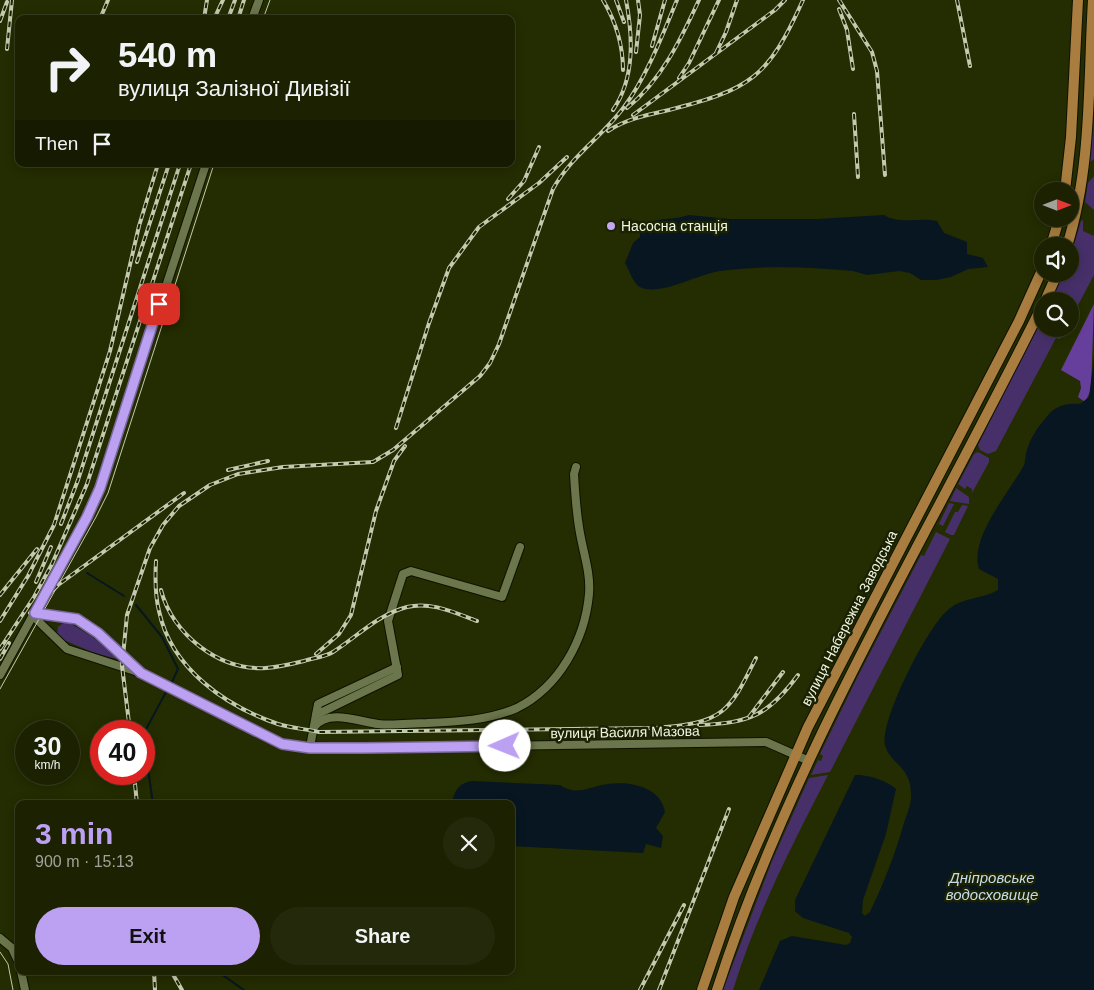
<!DOCTYPE html>
<meta charset="utf-8">
<style>
:root{--surface:#1b2101;--page:#24290b;--text:#f1f3f6;--muted:#a0a399;--line:#393e23;--accent:#bca0f2}
body{margin:0;font-family:Helvetica,sans-serif;background:var(--page);color:var(--text);height:100vh;display:flex;flex-direction:column;font-size:19px;white-space:nowrap}
*{box-sizing:border-box;margin:0}
p{font-size:16px;color:var(--muted)}
.icon{flex:none;width:28px;height:28px;fill:none;stroke:currentColor;stroke-width:2;stroke-linecap:round;stroke-linejoin:round}
.map{position:relative;flex:1;overflow:hidden}
.drawer{position:absolute;left:15px;top:800px;width:500px;height:175px;display:flex;flex-direction:column;background:var(--surface);border-radius:10px;box-shadow:0 2px 12px #0003,0 0 0 1px var(--line)}
.drawer>*{flex:none}
.hud{position:absolute;left:15px;top:15px;width:500px;height:152px;border-radius:10px;box-shadow:0 2px 12px #0003,0 0 0 1px var(--line);background:#1b2101;color:var(--text);overflow:hidden}
.needle{width:32px;rotate:90deg}
.buttons{position:absolute;left:1034px;top:182px;display:grid;gap:10px}
.buttons a{display:grid;place-items:center;width:45px;height:45px;border-radius:50%;background:var(--surface);box-shadow:0 2px 12px #0003,0 0 0 1px var(--line);font-size:25px}
.speed{position:absolute;left:15px;top:720px;display:flex;gap:10px;font-size:25px;font-weight:700;text-align:center}
.speed>*{display:grid;place-content:center;width:65px;height:65px;border-radius:50%;background:var(--surface);box-shadow:0 2px 12px #0003,0 0 0 1px var(--line);line-height:1}
.speed small{font-size:12px;font-weight:400}
.speed .limit{border:8px solid #d22;background:#fff;color:#111}
.pin{position:absolute;display:grid;place-items:center;width:42px;height:42px;color:#fff;margin:-21px;border-radius:10px;box-shadow:0 2px 8px #0006}
.me{position:absolute;width:55px;margin:-28px;rotate:269deg;stroke-linejoin:round;filter:drop-shadow(0 0 4px #0008)}
.turn{display:flex;align-items:center;gap:18px;height:105px;padding:0 20px;font-size:22px}
.turn .icon{width:65px;height:65px;stroke-width:2.5}
.turn b{display:block;font-size:35px;line-height:42px}
.then{display:flex;align-items:center;height:48px;padding:0 20px;background:#0003;gap:10px;font-size:19px}
.round{display:grid;place-items:center;flex:none;width:52px;height:52px;border-radius:26px;background:var(--page)}
.head{display:flex;align-items:center;justify-content:space-between;height:85px;padding:0 20px}
h1{font-size:30px;font-weight:700;line-height:38px;color:var(--accent)}
.action{display:flex;gap:10px;margin-top:auto;padding:10px 20px}
.action a{flex:1;height:58px;border-radius:30px;background:var(--accent);color:#111;font-size:20px;font-weight:700;line-height:58px;text-align:center}
.action a+a{background:var(--page);color:var(--text)}
.map>svg:first-child{display:block}
.green{fill:#47306a}
.forest{fill:#653f9b}
.water{fill:#071620}
.lines{fill:none;stroke-linecap:round;stroke-linejoin:round}
.stream{stroke:#071620;stroke-width:2}
.minor-casing{stroke:#0e1300;stroke-width:10}
.major-casing{stroke:#0e1300;stroke-width:12}
.minor{stroke:#6c764c;stroke-width:8}
.major{stroke:#a97d3f;stroke-width:10}
.tram{stroke:#c3cbaf;stroke-width:1}
.rail-casing{stroke:#c3cbaf;stroke-width:4}
.rail{stroke:#1b2103;stroke-width:2;stroke-dasharray:5.5;stroke-linecap:butt}
.route-casing{stroke:#7a689d;stroke-width:12}
.route{stroke:#bca0f2;stroke-width:9}
.poi-dot{fill:#c2a8f3;stroke:#1b2103;stroke-width:2}
.labels{text-anchor:middle;stroke-width:5;stroke-linejoin:round;paint-order:stroke}
.poi-label{font-size:14px;fill:#f0f7e0;stroke:#1b2103;text-anchor:start}
.street-label{font-size:14px;fill:#f0f7e0;stroke:#1b2103}
.water-label{font-size:15px;font-style:italic;fill:#c5dcee;stroke:#1b2103}
</style>
<div class="map">
<svg width="1094" height="990" viewBox="0 0 1094 990">
<rect width="100%" height="100%" fill="#242c01"/>
<g class="green">
<polygon points="1093,91 1094,159 1089,163"/>
<polygon points="1094,176 1094,210 1085,202 1088,183"/>
<polygon points="1083,220 1083,231 1094,236 1094,275 1070,320 1070,301 1051,301 1063,274 1070,274 1070,257 1081,221"/>
<polygon points="1042,319 1042,329 1065,329 1060,339 1056,338 996,451 988,454 980,450 978,445"/>
<polygon points="978,452 989,458 989,462 972,493 972,489 967,486 965,489 958,484 974,454"/>
<polygon points="956,488 969,497 969,504 950,501"/>
<polygon points="949,503 954,504 943,526 939,524 937,528"/>
<polygon points="962,505 968,506 954,535 951,535 945,532 955,512 958,512"/>
<polygon points="936,532 950,539 830,772 811,775 818,760 821,761 823,756 820,754 858,676 921,555 924,556"/>
<polygon points="66,621 98,640 117,659 92,652 57,637 58,627"/>
<path d="M 828,775 C 792,845 756,915 733,990 L 723,990 L 772,861 L 809,778 Z"/>
</g>
<polygon class="forest" points="1094,304 1091,390 1085,402 1078,397 1081,388 1080,381 1061,370"/>
<g class="water">
<path d="M 689,215 L 729,219 L 817,219 L 884,215 C 900,225 920,217 937,221 L 944,233 L 967,242 L 967,254 L 983,258 L 988,267 L 968,269 L 951,277 L 936,280 L 921,280 L 910,273 L 899,271 L 867,275 L 853,271 C 807,267 766,265 720,271 C 698,274 663,295 642,288 C 633,285 630,271 625,263 L 633,243 L 640,237 L 640,228 C 654,216 672,221 689,215 Z"/>
<path d="M 1094,357 L 1094,990 L 759,990 L 780,941 L 792,936 L 846,945 L 850,943 L 852,937 L 849,933 L 803,918 L 795,911 L 795,900 L 855,775 C 867,774 888,781 896,789 L 886,834 L 863,900 L 862,913 L 865,916 L 870,912 C 884,883 895,854 904,823 C 907,814 912,803 911,794 C 911,766 890,764 885,745 C 880,720 928,625 949,609 C 964,597 983,599 998,590 L 998,579 L 979,569 C 969,537 1010,492 1024,465 C 1026,460 1025,455 1027,450 C 1030,438 1040,424 1049,414 C 1057,405 1068,403 1080,404 L 1089,397 Z"/>
<path d="M 472,781 L 560,785 C 578,797 590,786 608,784 C 630,781 661,787 665,812 L 656,828 L 663,836 L 661,848 L 646,844 L 643,853 L 511,846 L 511,804 L 451,804 C 456,790 457,784 472,781 Z"/>
</g>
<g class="lines">
<g class="stream">
<polyline points="87,573 124,596"/>
<polyline points="136,605 162,637 178,669 172,682"/>
<polyline points="153,804 145,748 145,731 166,692"/>
<polyline points="217,971 244,990"/>
</g>
<g class="minor-casing">
<g id="minor">
<polyline points="252,19 259,0"/>
<polyline points="35,613 68,617 87,625 135,668"/>
<polyline points="33,616 67,649 141,673 272,740 295,746 364,748 766,742 809,761"/>
<polyline points="0,675 87,517 100,488 206,164"/>
<polyline points="316,715 398,675 388,621 403,574 411,571 502,597 520,547"/>
<path d="M 314,727 C 328,709 357,721 378,724 C 393,726 411,723 427,723 C 456,722 490,720 517,708 C 559,687 585,640 589,594 C 591,572 582,549 579,527 C 576,509 575,491 574,474 L 576,467"/>
<polyline points="310,747 318,704 397,667"/>
<polyline points="0,938 12,948 19,963"/>
<polyline points="21,971 25,990"/>
</g>
</g>
<g class="major-casing">
<g id="major">
<polyline points="1065,191 1071,137 1078,0"/>
<polyline points="1051,246 1059,219"/>
<path d="M 1067,246 C 1092,167 1088,82 1093,0"/>
<polyline points="1045,301 1057,274"/>
<polyline points="702,990 734,897 808,727 1019,321 1042,270"/>
<path d="M 717,990 C 795,749 931,532 1042,306"/>
</g>
</g>
<use href="#minor" class="minor"/>
<use href="#major" class="major"/>
<g class="tram">
<polyline points="263,19 270,0"/>
<polyline points="0,689 96,517 108,493 214,164"/>
<polyline points="0,952 8,964 13,990"/>
</g>
<g class="rail-casing">
<g id="rail">
<path d="M 603,0 C 616,22 623,45 623,70"/>
<polyline points="616,0 624,22"/>
<polyline points="839,0 872,52 877,71 885,175"/>
<polyline points="957,0 970,66"/>
<polyline points="839,9 847,30 853,69"/>
<polyline points="100,19 108,0"/>
<polyline points="204,19 207,0"/>
<polyline points="214,19 223,0"/>
<polyline points="228,19 235,0"/>
<polyline points="238,19 244,0"/>
<polyline points="0,21 7,2"/>
<polyline points="652,46 665,0"/>
<polyline points="7,49 12,0"/>
<polyline points="636,52 640,15 638,0"/>
<polyline points="716,53 726,32 737,0"/>
<polyline points="679,78 689,63 719,0"/>
<path d="M 627,108 C 661,81 681,39 699,0"/>
<path d="M 613,110 C 635,78 633,37 626,0"/>
<polyline points="854,114 858,177"/>
<polyline points="633,115 775,10 785,0"/>
<path d="M 608,131 C 626,119 647,115 669,110 C 751,89 768,78 803,0"/>
<polyline points="508,199 524,181 539,147"/>
<polyline points="137,262 169,164"/>
<polyline points="396,428 429,323 449,268 479,227 539,183 567,157"/>
<polyline points="228,470 268,461"/>
<polyline points="61,524 78,480 180,164"/>
<path d="M 156,561 C 155,578 155,595 159,611 C 171,668 225,706 278,724 C 291,728 305,729 319,732 L 655,728 C 675,726 705,725 722,711 C 738,698 747,675 756,658"/>
<polyline points="36,582 51,547"/>
<path d="M 161,590 C 172,634 219,671 266,668 C 278,667 292,664 304,661 C 313,658 325,657 333,652 C 358,636 377,615 407,607 C 431,601 455,613 477,621"/>
<polyline points="0,595 37,549"/>
<polyline points="30,613 58,585 184,493"/>
<polyline points="0,621 28,576 54,525 110,351 139,226 158,164"/>
<polyline points="0,649 34,597 52,564 87,484 191,164"/>
<polyline points="316,654 339,634 351,615 376,511 394,461 405,446"/>
<polyline points="0,659 9,643"/>
<polyline points="749,717 783,672"/>
<path d="M 699,725 C 749,723 768,716 798,675"/>
<path d="M 130,731 L 122,666 L 127,615 L 150,548 L 163,525 L 179,506 L 210,485 L 238,474 L 283,467 L 373,462 L 393,450 L 480,376 L 490,363 L 499,344 L 553,189 C 571,156 602,137 624,107 C 647,76 662,36 677,0"/>
<polyline points="134,774 137,804"/>
<polyline points="154,971 155,990"/>
<polyline points="171,971 182,990"/>
<polyline points="640,990 684,905"/>
<polyline points="659,990 729,809"/>
</g>
</g>
<use href="#rail" class="rail"/>
</g>
<g class="lines">
<g class="route-casing">
<polyline id="route" points="159,304 100,488 87,517 35,613 77,619 98,633 141,673 282,744 310,748 364,748 505,746"/>
</g>
<use href="#route" class="route"/>
</g>
<circle class="poi-dot" cx="611" cy="226" r="5"/>
<g class="labels">
<g class="poi-label">
<text x="621" y="231">Насосна станція</text>
</g>
<g class="street-label">
<text transform="translate(849 618) rotate(-63)" y="5">вулиця Набережна Заводська</text>
<text transform="translate(625 732) rotate(-1)" y="5">вулиця Василя Мазова</text>
</g>
<g class="water-label">
<text x="992" y="883">Дніпровське<tspan x="992" dy="17">водосховище</tspan></text>
</g>
</g>
</svg>
<div class="buttons">
<a><svg class="needle" viewBox="-14 -14 28 28"><path d="M0-13l5 13h-10z" fill="#e53935"/><path d="M0 13l5-13h-10z" fill="#a0a399"/></svg></a>
<a><svg class="icon" aria-label="sound" viewBox="0 0 24 24"><path d="M4 9h4l5-4v14l-5-4H4zM17 9q2 3 0 6"/></svg></a>
<a><svg class="icon" aria-label="search" viewBox="0 0 24 24"><circle cx="10" cy="10" r="6"/><path d="M15 15l6 6"/></svg></a>
</div>
<div class="speed"><div>30<small>km/h</small></div><div class="limit">40</div></div>
<div class="pin" style="left:159px;top:304px;background:#d93025"><svg class="icon" aria-label="arrive" viewBox="0 0 24 24"><path d="M6 21V4h12l-3 4 3 4H6"/></svg></div>
<svg class="me" style="left:505px;top:746px" viewBox="-20 -20 40 40"><circle r="19" fill="#fff"/><path d="M0-13L10 11 0 6-10 11z" fill="#bca0f2"/></svg>
<div class="hud">
<div class="turn"><svg class="icon" aria-label="right" viewBox="0 0 24 24"><path d="M7 20v-9h11M14 6l5 5-5 5"/></svg><div><b>540 m</b>вулиця Залізної Дивізії</div></div>
<div class="then">Then<svg class="icon" aria-label="arrive" viewBox="0 0 24 24"><path d="M6 21V4h12l-3 4 3 4H6"/></svg></div>
</div>
<section class="drawer">
<div class="head"><div><h1>3 min</h1><p>900 m · 15:13</p></div><a class="round"><svg class="icon" aria-label="close" viewBox="0 0 24 24"><path d="M6 6l12 12M18 6L6 18"/></svg></a></div>
<div class="action"><a>Exit</a><a>Share</a></div>
</section>
</div>
